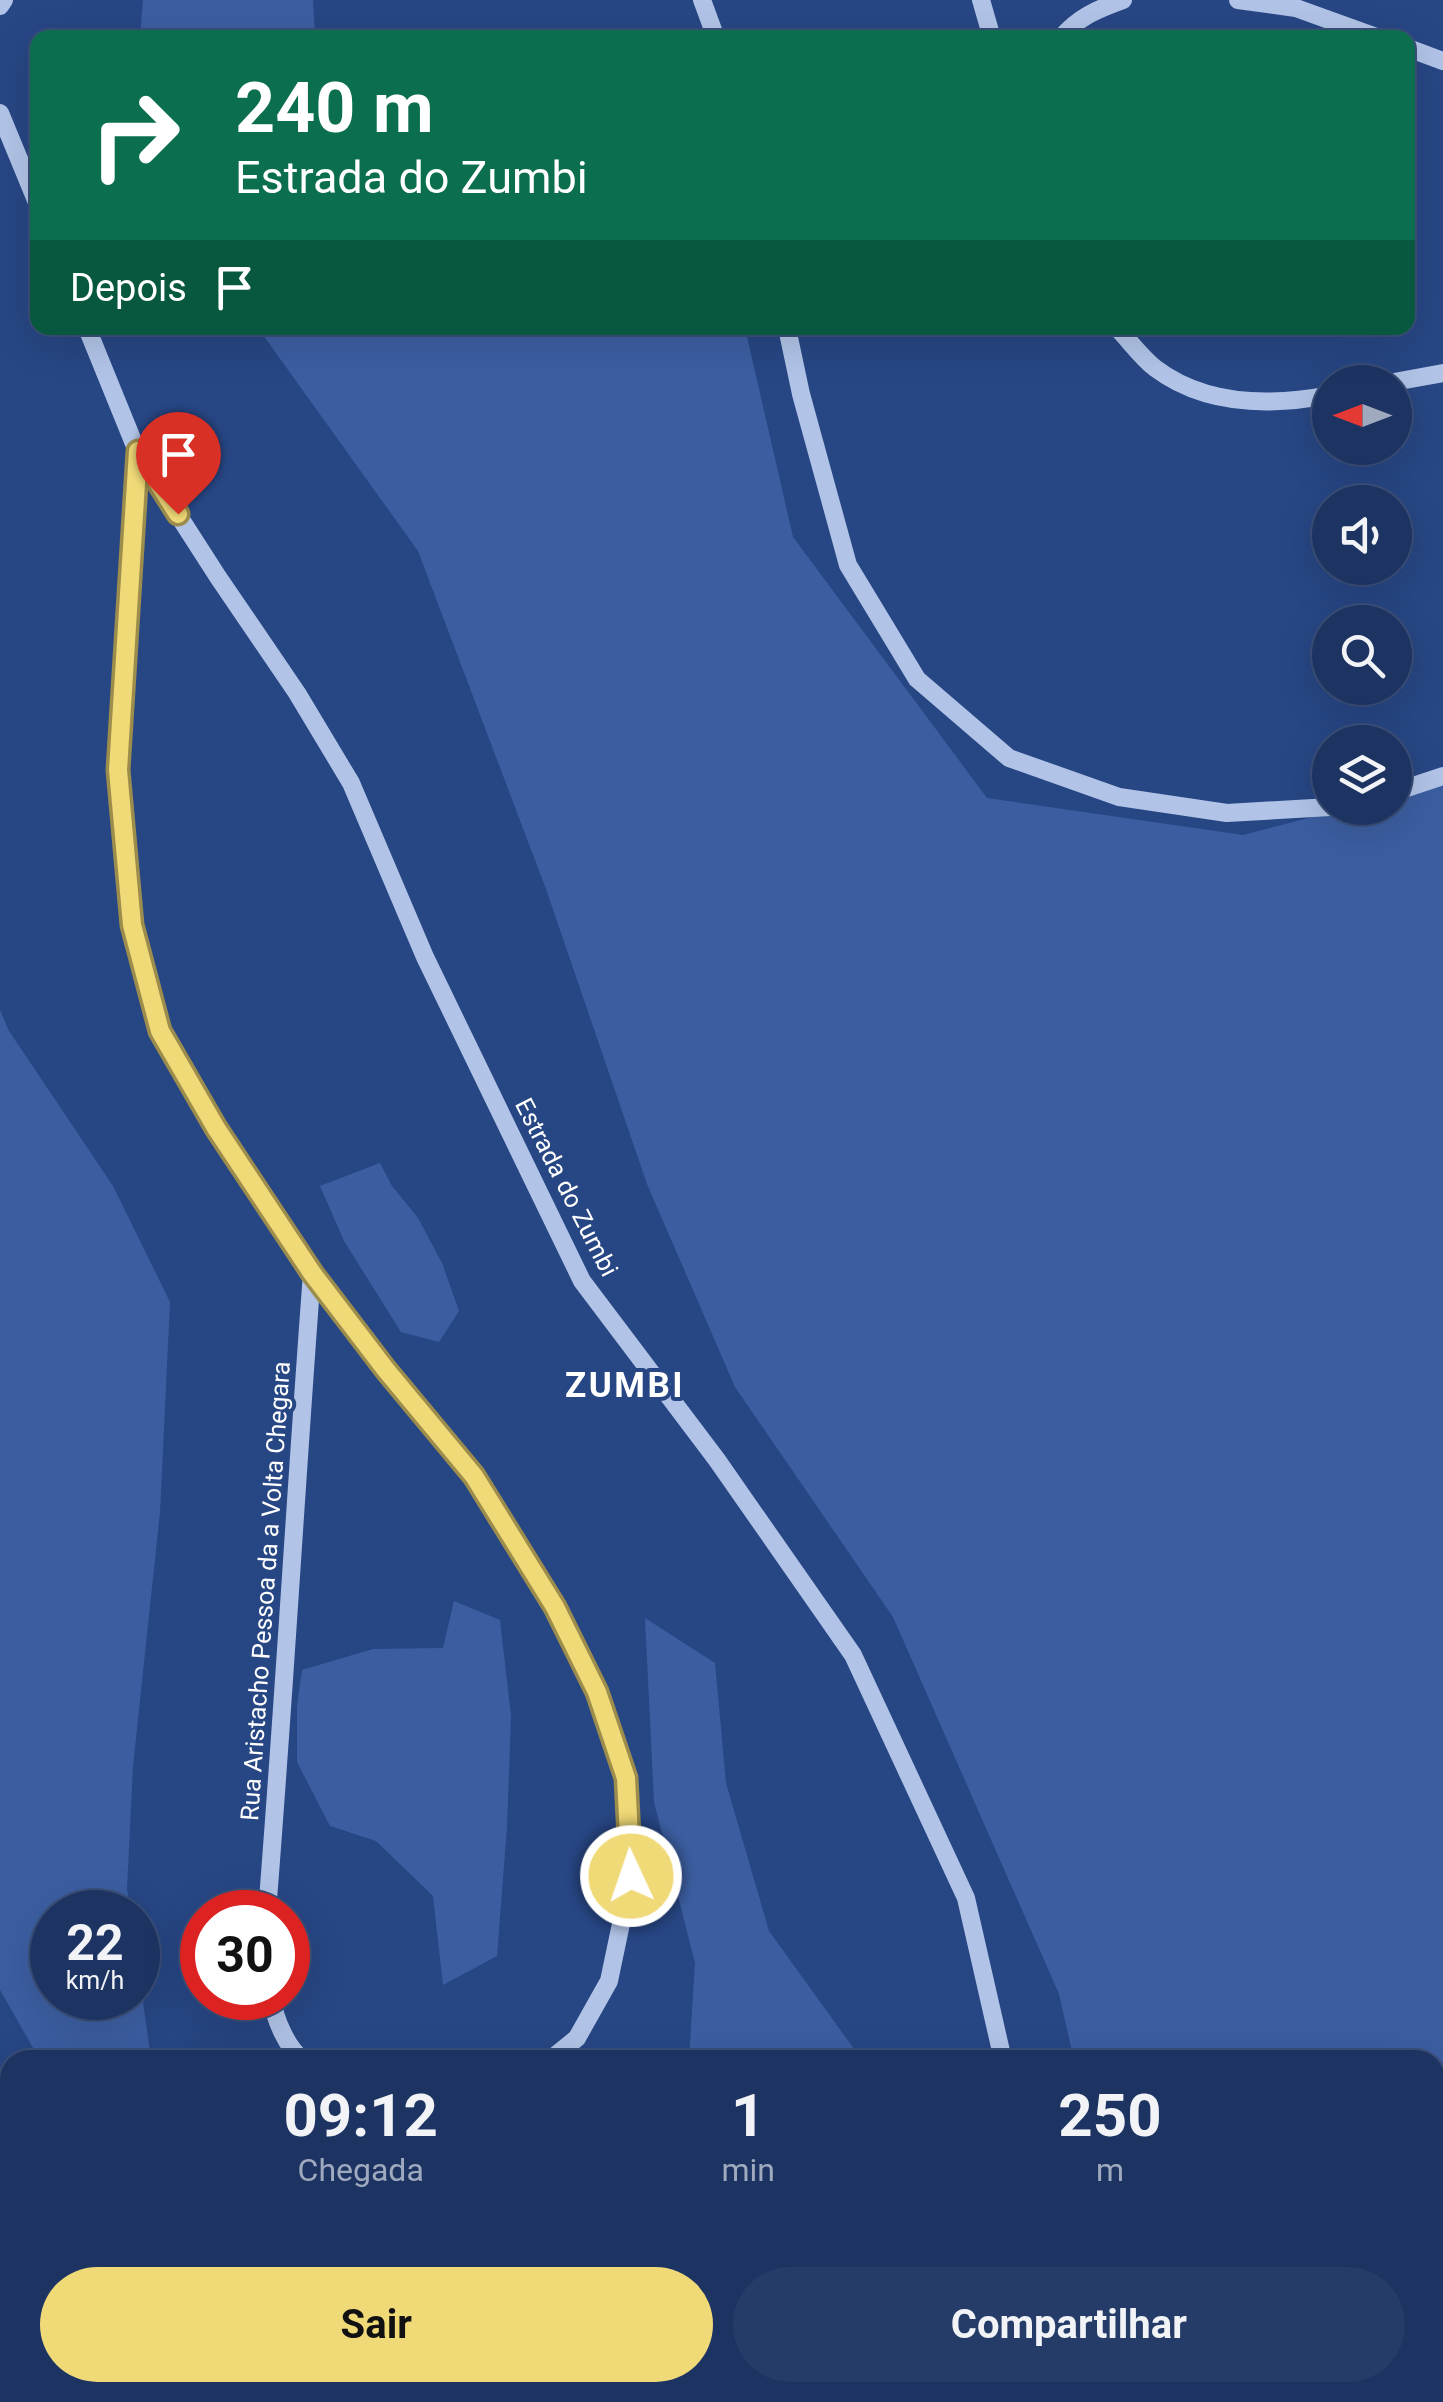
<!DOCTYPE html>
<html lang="pt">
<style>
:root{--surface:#1d3463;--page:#253c69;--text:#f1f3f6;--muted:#a0aabe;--line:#3b4f78;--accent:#f0d977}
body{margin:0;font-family:Roboto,sans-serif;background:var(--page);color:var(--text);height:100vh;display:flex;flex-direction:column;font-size:38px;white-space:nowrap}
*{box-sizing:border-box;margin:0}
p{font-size:32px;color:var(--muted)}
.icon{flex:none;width:55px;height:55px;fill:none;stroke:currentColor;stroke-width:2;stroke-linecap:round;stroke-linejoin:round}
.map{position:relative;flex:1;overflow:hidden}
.details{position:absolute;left:0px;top:2050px;width:1445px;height:352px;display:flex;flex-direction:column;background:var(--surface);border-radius:30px 30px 0 0;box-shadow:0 10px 40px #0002,0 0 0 2px var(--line)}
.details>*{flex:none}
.top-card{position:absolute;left:30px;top:30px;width:1385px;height:305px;border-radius:20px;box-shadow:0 10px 40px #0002,0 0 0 2px var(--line);background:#0b6e4f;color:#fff;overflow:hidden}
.needle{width:65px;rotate:270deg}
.buttons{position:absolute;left:1312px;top:365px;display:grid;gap:20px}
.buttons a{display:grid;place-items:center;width:100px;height:100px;border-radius:50%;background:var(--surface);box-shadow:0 10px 40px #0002,0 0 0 2px var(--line);font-size:50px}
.speed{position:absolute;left:30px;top:1890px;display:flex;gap:20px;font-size:50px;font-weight:700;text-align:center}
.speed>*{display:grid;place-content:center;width:130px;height:130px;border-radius:50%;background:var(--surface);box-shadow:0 10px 40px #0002,0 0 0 2px var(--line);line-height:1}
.speed small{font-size:25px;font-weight:400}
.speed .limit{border:15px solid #d22;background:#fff;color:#111}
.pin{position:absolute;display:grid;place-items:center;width:85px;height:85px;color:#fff;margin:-102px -42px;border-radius:50% 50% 50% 0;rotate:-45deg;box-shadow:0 0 10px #0007}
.pin .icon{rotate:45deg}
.me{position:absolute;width:110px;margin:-55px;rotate:357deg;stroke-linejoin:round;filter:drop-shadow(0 0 8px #0008)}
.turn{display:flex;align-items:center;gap:35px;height:210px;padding:0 40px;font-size:45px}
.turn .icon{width:130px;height:130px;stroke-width:2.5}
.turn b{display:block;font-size:70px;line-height:85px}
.then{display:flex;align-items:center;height:95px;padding:0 40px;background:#0003;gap:20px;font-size:38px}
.eta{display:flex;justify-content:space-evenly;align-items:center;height:170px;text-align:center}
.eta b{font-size:60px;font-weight:700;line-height:70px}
.primary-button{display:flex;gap:20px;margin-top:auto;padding:20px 40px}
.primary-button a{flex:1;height:115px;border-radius:60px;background:var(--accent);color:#111;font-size:40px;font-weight:700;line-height:115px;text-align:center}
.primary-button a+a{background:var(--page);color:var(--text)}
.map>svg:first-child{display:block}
.green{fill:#3c5ea1}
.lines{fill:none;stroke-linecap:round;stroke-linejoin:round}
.minor{stroke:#b1c4e7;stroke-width:18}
.route-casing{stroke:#9c8d4d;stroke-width:25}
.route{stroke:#f0d977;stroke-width:18}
.labels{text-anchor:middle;stroke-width:8;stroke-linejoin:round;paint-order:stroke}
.street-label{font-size:25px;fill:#fff;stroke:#274684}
.district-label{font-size:35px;font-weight:bold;letter-spacing:2.5px;fill:#fff;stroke:#274684}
</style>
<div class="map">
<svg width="1443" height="2402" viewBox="0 0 1443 2402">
<rect width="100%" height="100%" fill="#274684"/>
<g class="green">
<polygon points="143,0 313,0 315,36 395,34 421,37 140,37"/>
<polygon points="258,328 745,328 793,537 987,798 1243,835 1346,808 1395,808 1395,794 1443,782 1443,2237 1435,2233 1435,2060 1074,2060 1059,1994 893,1617 735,1387 647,1184 546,889 418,551"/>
<polygon points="0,1010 9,1031 113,1186 170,1302 160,1512 133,1766 127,1888 130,1912 52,1912 52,1998 138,1998 138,1965 151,2060 40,2060 0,1990"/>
<polygon points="380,1163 392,1186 418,1218 442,1263 459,1311 439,1342 401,1332 344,1241 320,1186"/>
<polygon points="454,1601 500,1620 511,1716 507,1826 497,1956 443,1985 433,1896 376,1841 330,1826 297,1762 297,1706 302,1670 373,1649 443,1648"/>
<polygon points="645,1618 715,1663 726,1783 769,1931 862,2060 689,2060 695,1963 654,1802"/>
<polygon points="420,2393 579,2393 551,2402 438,2402"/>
</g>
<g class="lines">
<g class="minor">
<polyline points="702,0 716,38"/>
<polyline points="981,0 992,38"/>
<polyline points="1238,0 1296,8 1379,38"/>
<polyline points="0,6 4,0"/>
<path d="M 1061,38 C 1078,17 1098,9 1123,0"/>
<polyline points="1408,48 1443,61"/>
<polyline points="0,113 38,205"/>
<polyline points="87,328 137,451 218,577 297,693 351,783 425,957 582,1281 717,1460 853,1655 966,1898 1003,2060"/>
<polyline points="787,328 801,394 848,565 917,679 1009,758 1119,797 1227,813 1330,807"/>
<path d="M 1117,328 C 1129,340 1141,357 1155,368 C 1205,406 1272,406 1330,395"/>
<polyline points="1394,382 1443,373"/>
<polyline points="137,452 118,770 132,925 160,1031 216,1127 312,1273 386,1370 474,1476 555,1607 597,1692 627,1778 631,1876 609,1981 577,2038 550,2060"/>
<polyline points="1395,792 1443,776"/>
<path d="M 267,1912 C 284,1700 296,1486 312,1273"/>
<path d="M 272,1998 C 274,2018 287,2048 303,2060"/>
<polyline points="0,2317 10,2344"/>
<polyline points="1435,2373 1443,2373"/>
<polyline points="28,2392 31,2402"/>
<polyline points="942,2402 957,2392"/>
</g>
</g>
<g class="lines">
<g class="route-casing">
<polyline id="route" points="178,514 138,451 118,770 132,925 160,1031 216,1128 312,1273 386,1370 474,1476 555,1607 597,1692 626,1778 631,1876"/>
</g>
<use href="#route" class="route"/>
</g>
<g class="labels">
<g class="street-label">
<text transform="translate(567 1187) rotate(63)" y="9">Estrada do Zumbi</text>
<text transform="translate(265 1591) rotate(-86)" y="9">Rua Aristacho Pessoa da a Volta Chegara</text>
</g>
<g class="district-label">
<text x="625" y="1397">ZUMBI</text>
</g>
</g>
</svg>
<div class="buttons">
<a><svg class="needle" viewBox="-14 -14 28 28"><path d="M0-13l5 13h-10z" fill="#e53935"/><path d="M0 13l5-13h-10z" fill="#a0aabe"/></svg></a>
<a><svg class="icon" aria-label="sound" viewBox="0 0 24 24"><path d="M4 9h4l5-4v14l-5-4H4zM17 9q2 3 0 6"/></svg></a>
<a><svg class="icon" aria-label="search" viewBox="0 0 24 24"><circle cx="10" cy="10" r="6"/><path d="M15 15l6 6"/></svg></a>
<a><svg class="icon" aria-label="layers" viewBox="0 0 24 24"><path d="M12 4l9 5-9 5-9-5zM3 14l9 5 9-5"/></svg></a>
</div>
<div class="speed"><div>22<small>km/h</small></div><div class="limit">30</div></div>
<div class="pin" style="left:178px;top:514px;background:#d93025"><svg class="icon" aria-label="arrive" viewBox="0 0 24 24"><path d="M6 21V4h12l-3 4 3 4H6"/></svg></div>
<svg class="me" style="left:631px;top:1876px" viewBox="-20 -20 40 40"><circle r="17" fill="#f0d977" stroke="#fff" stroke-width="3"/><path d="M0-11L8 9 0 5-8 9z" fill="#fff"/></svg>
<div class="top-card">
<div class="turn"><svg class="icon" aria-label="right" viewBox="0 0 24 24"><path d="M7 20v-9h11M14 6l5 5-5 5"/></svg><div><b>240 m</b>Estrada do Zumbi</div></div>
<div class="then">Depois<svg class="icon" aria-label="arrive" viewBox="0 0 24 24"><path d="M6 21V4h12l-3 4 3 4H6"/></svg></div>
</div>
<section class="details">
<div class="eta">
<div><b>09:12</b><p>Chegada</p></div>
<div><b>1</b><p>min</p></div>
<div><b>250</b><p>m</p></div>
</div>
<div class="primary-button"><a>Sair</a><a>Compartilhar</a></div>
</section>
</div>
